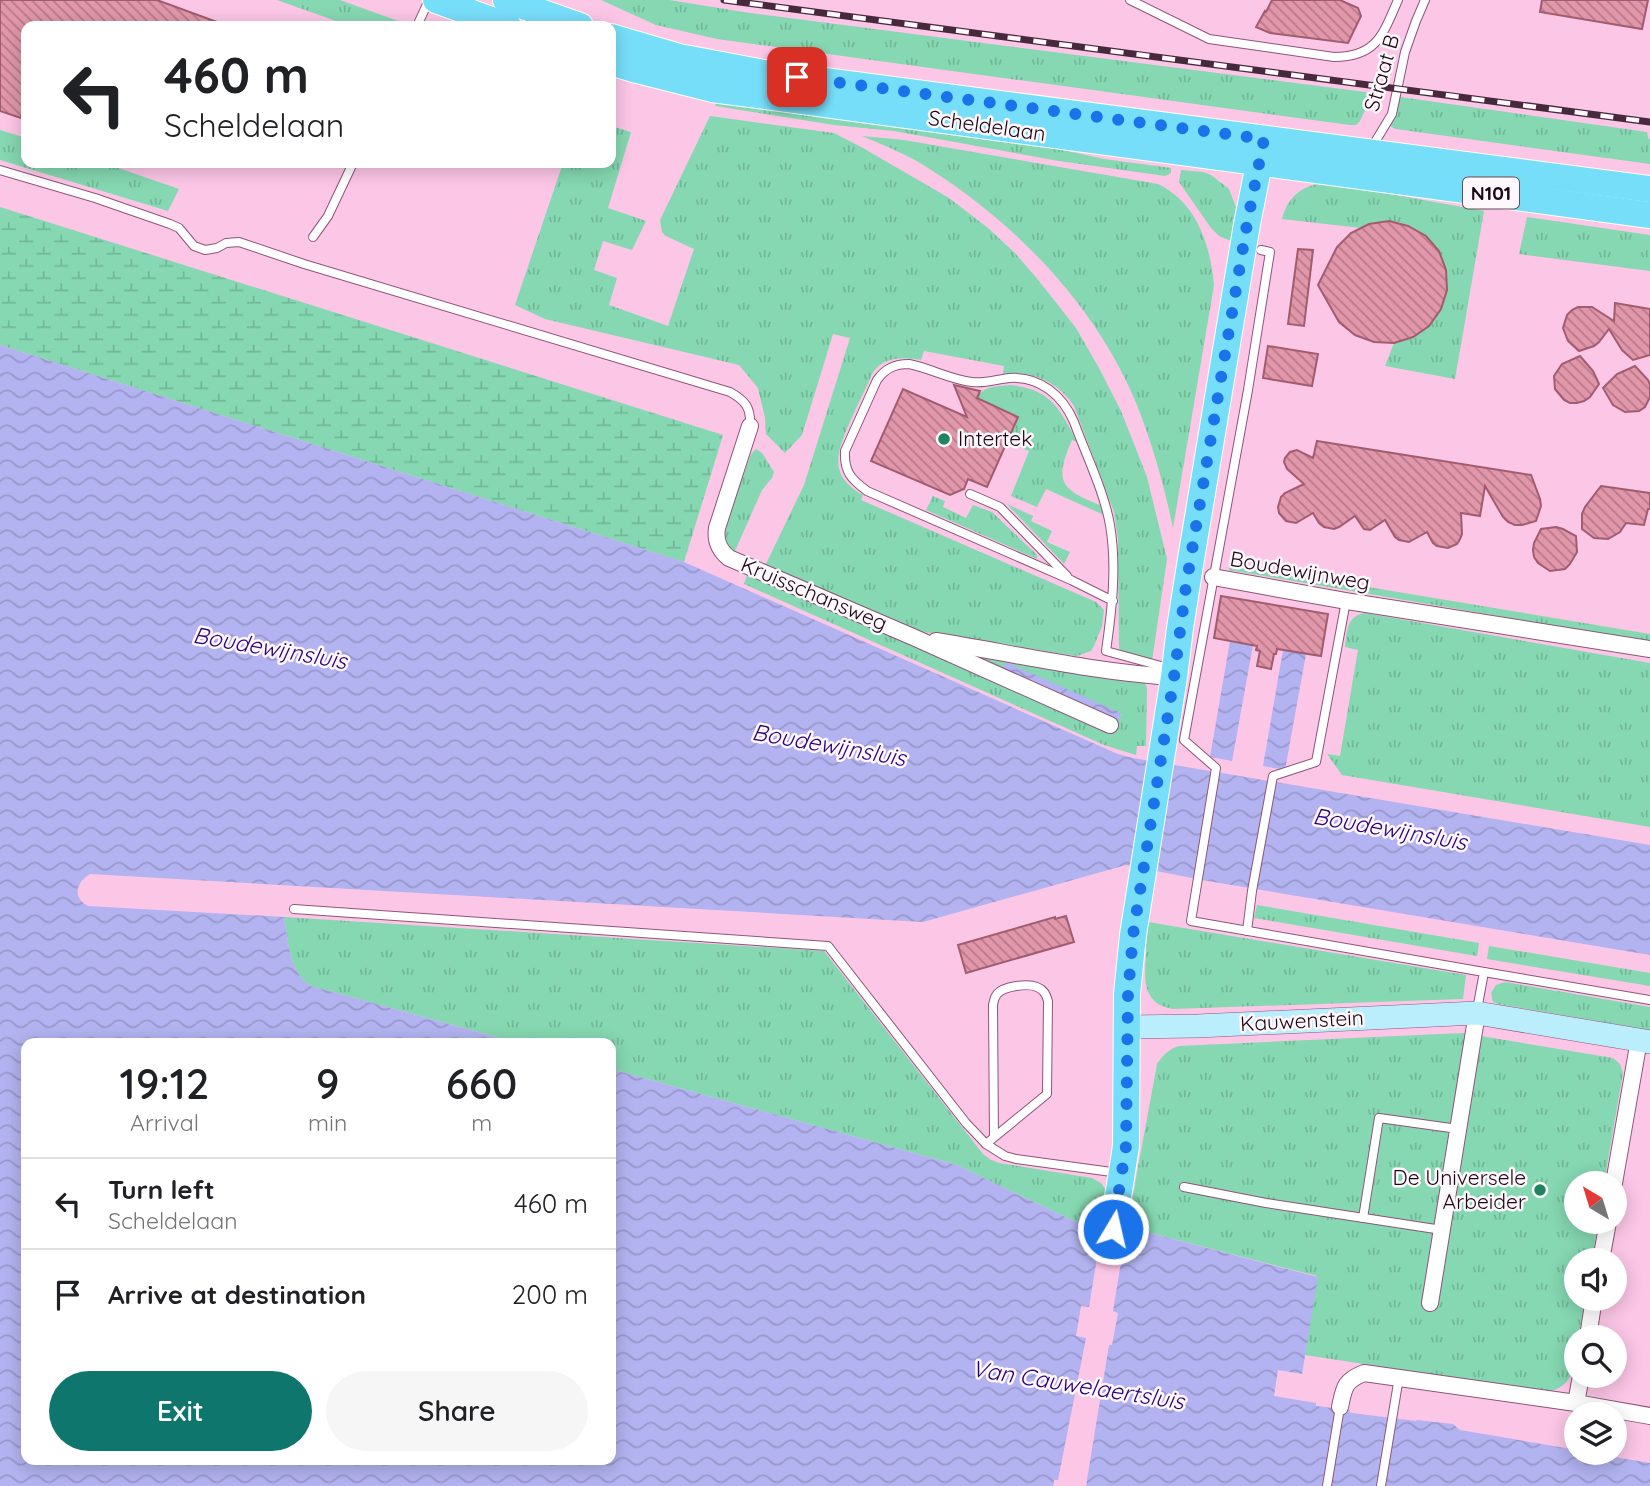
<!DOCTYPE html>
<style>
:root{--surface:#fff;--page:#f6f6f6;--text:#202124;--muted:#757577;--line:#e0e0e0;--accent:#0f766e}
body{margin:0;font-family:Quicksand,sans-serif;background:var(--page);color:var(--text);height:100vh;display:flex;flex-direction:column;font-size:26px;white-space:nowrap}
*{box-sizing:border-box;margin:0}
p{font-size:23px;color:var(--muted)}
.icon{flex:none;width:38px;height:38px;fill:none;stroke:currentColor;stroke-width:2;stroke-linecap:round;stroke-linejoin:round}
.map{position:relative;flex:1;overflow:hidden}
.panel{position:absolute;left:21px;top:1038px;width:595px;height:427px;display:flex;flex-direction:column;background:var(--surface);border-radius:14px;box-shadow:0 4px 18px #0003}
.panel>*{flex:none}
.hud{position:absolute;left:21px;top:21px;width:595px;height:147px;border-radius:14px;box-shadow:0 4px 18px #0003;background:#fff;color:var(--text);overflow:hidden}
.needle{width:46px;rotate:322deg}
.controls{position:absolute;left:1564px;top:1171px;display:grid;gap:14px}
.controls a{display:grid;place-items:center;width:63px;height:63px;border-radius:50%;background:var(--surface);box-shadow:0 4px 18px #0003;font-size:35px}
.pin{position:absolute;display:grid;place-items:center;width:60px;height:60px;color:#fff;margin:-30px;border-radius:14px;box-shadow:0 4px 10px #0006}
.me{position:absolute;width:77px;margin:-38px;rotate:9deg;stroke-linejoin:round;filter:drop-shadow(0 0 5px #0008)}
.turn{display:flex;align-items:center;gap:24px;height:147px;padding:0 28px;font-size:32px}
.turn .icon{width:91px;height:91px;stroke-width:2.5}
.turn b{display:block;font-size:49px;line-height:60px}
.eta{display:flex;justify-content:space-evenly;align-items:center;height:119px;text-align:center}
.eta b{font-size:42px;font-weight:600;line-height:49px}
.action{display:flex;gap:14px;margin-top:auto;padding:14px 28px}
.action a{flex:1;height:80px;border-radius:42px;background:var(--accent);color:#fff;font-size:28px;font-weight:600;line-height:80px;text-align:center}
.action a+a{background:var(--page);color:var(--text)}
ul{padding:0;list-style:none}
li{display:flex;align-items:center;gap:21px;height:91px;padding:0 28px;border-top:2px solid var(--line)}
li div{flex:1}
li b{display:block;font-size:26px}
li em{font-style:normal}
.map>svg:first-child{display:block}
.grass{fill:url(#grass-tufts)}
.wetland{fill:url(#wetland-marsh)}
.water{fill:url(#water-waves)}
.pier{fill:#fcc6e6}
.building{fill:url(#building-back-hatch);stroke:#a15c6f;stroke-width:2}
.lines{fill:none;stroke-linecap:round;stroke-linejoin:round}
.lane-casing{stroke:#8f5478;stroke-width:10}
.street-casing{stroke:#8f5478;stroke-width:18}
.secondary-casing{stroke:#8f5478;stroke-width:24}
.primary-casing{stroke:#fff;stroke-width:28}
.lane{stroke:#fff;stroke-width:8}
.street{stroke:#fff;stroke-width:16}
.secondary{stroke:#bbeefc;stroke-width:23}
.primary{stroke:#77defa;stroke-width:26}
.rail-casing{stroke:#462a3c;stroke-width:7}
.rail{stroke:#fef7fb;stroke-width:4.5;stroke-dasharray:13;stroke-linecap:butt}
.route{stroke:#1a73e8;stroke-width:12;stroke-dasharray:0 21.6}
.poi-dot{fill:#1f845f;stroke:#fef7fb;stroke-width:2.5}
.labels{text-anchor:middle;stroke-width:5;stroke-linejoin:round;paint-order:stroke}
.shield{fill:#fef7fb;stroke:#604f5b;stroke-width:2}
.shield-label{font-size:19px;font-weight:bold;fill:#1d0716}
.street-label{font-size:21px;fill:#1d0716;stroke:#fef7fb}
.poi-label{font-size:21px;fill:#1d0716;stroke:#fef7fb;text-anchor:start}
.water-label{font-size:23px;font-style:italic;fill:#2b027d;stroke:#fef7fb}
</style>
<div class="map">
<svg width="1650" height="1486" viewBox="0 0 1650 1486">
<defs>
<pattern id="grass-tufts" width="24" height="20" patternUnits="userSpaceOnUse" patternTransform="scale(1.75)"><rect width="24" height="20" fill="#85d8b1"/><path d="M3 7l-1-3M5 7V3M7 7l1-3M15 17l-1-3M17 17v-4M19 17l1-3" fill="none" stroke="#72b898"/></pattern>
<pattern id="wetland-marsh" width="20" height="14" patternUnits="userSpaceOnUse" patternTransform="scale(1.75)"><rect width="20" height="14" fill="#85d8b1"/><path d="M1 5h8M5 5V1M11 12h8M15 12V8" fill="none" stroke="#72b898"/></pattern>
<pattern id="water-waves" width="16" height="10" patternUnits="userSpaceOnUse" patternTransform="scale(1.75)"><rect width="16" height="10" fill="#b2b3f0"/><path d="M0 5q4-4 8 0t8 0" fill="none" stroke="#9998cd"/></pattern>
<pattern id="building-back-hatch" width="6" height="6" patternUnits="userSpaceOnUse" patternTransform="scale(1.75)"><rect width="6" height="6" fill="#e197a9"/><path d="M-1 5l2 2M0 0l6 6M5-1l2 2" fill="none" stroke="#b67989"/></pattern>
</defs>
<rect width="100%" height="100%" fill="#fcc6e6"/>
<g class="grass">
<polygon points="277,0 340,0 401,22 400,26 350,26"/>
<polygon points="601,0 669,0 750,13 1373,93 1360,121 1356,125 1350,125 717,39 656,25"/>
<path d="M 1393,96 L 1647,132 L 1648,138 L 1650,139 L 1650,164 L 1396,129 C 1380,123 1389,108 1393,96 Z"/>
<polygon points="717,101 1035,144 1104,159 1171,168 1171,173 1165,176 1059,161 894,131 834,125 715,106"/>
<path d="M 710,116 L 834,133 L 863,148 L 949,198 L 988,228 L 1015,253 L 1039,281 L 1076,328 L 1099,368 L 1121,411 L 1147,477 L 1167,559 L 1152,661 C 1138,668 1125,662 1119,648 L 1118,539 L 1114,512 L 1074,406 C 1058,382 1032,370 1003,374 L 1004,366 L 924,351 L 921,360 C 903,357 883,356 872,374 C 865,391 856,407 849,424 C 836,454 829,476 863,495 L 861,500 L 1096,602 L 1104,610 L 1102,626 L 1094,646 L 1091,651 L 1077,656 L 917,631 L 766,564 L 804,485 L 850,338 L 833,334 L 802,435 L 785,453 L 766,434 L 765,418 L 758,388 L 739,365 L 545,319 L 515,305 L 563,163 L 611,163 L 611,126 L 631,132 L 608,208 L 646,221 L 632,250 L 603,241 L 594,270 L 617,278 L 609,305 L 668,326 L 694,249 L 666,236 L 662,232 L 660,220 Z"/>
<polygon points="0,130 26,138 26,163 104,163 179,189 168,211 0,160"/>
<path d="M 862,136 L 904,140 L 1158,184 C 1197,203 1210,244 1214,285 L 1173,528 C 1164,485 1153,446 1137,405 C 1095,302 1009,216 915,160 C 898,151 879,143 862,136 Z"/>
<polygon points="1181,170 1203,172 1211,175 1229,189 1236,207 1231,241 1219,236 1211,228 1179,182"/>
<path d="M 1318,184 L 1335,184 L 1484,211 L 1455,379 L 1385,366 L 1394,343 C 1400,341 1408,340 1414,336 C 1483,299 1430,194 1361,228 L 1282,219 C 1287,200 1298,188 1318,184 Z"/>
<polygon points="1527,217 1650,235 1650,271 1519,254"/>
<path d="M 1010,385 C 1051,389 1060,409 1077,442 L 1072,440 C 1054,481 1060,489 1100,505 L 1104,515 L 1046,489 L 1037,507 L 1011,496 L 1029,451 L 1007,442 L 1016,416 L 993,405 L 968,417 C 981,389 978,388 1010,385 Z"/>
<path d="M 756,449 L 762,453 L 774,472 L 772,478 L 762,490 L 735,551 C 727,546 723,539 724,529 L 751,454 Z"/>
<polygon points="933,496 945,501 943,507 966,518 973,505 992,512 1037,555 1037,559 926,510"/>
<polygon points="1007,504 1033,516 1031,521 1052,531 1047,542 1070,552 1064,564"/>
<polygon points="1230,564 1650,634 1650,642 1229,570"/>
<polygon points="748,573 1113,732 1121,714 1003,670 972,657 974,654 1140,680 1145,683 1147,688 1146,746 1137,746 1136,755 1104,745 744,584"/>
<path d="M 1365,613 L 1650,663 L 1650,827 L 1342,775 L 1327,754 L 1340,756 L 1358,650 L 1345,647 C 1347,632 1346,616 1365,613 Z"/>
<polygon points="1257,905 1479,943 1477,956 1254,918"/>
<path d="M 284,917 L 824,951 L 983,1154 L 991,1160 L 999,1163 L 1092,1178 L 1101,1183 L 1106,1190 L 1103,1227 L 1074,1221 L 957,1165 L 611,1069 L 611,1043 L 518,1043 L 311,986 C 288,971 289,942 284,917 Z"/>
<path d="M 1148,922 L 1466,975 L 1463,999 L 1173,1009 C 1143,1004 1144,981 1146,956 C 1146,945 1147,933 1148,922 Z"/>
<polygon points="1489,946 1650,973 1650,986 1487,959"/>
<polygon points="1505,982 1650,1007 1650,1030 1498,1004 1493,1002 1491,993 1496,985"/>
<path d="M 1463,1033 L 1613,1058 L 1620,1064 L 1623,1073 L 1604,1183 L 1577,1183 L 1577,1222 L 1598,1222 L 1592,1260 L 1577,1260 L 1577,1298 L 1585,1299 L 1579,1337 L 1577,1337 C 1577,1361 1575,1388 1546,1392 L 1305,1355 L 1317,1276 L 1127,1227 L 1157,1064 C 1163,1055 1169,1049 1179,1046 Z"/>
</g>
<polygon class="wetland" points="0,207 723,435 684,562 0,345"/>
<g class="water">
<path d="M 0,345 L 684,562 L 1118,754 L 1133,758 L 1650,845 L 1650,955 L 1202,880 L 1126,865 L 923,922 L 90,874 C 76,882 72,898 88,906 L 284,917 C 289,942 288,971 311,986 L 518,1043 L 26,1043 L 26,1460 L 611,1460 L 611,1069 L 957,1165 L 1074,1221 L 1126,1232 L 1127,1227 L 1318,1277 L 1302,1374 L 1278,1370 L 1274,1396 L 1316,1403 L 1316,1406 L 1350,1410 L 1349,1412 L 1352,1413 L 1416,1421 L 1417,1420 L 1453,1424 L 1460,1430 L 1577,1450 L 1577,1452 L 1591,1453 L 1650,1463 L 1650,1486 L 0,1486 Z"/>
<polygon points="1230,641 1253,645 1232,761 1210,757"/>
<polygon points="1283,650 1306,654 1285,770 1263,766"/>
<polygon points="1006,662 1121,713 1118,722 1003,670"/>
</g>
<polygon class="pier" points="1102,1227 1126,1232 1113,1311 1118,1313 1112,1345 1109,1345 1086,1486 1053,1486 1054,1480 1058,1480 1086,1338 1076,1336 1081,1306 1089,1307"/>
<g class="building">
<polygon points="0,0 157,0 225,25 224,26 26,26 26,102 21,118 0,111"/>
<polygon points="1272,0 1340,0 1358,8 1361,16 1348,43 1270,33 1256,27 1265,11 1266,12"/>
<polygon points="1542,0 1648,0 1642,29 1540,12"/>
<polygon points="1389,221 1408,226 1426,236 1439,251 1446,270 1447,290 1441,309 1429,326 1413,337 1394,343 1374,342 1355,335 1339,322 1318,285 1337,247 1351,233 1369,224"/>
<polygon points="1298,249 1313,250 1304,326 1288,324"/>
<polygon points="1615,303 1650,309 1650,355 1633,360 1622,350 1609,329 1599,342 1594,346 1579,351 1568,341 1563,328 1567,315 1572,310 1578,307 1592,307 1614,321"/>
<polygon points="1268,346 1318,354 1312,386 1263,378"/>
<polygon points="1580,356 1593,371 1599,384 1590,397 1584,401 1577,403 1570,403 1564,400 1555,389 1554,376 1562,364"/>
<polygon points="1635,366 1648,380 1650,385 1650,397 1645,407 1639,411 1625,412 1613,405 1603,388 1617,374"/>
<polygon points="954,385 980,391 977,398 1018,417 987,487 968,479 964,489 950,495 871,461 903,389 967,417"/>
<polygon points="1317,441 1531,475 1540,499 1541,506 1536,521 1522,525 1515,525 1508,522 1503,517 1485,486 1480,516 1461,513 1462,534 1460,539 1457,544 1448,548 1437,546 1433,543 1427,532 1409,542 1399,540 1395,537 1385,520 1370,530 1364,529 1355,516 1339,527 1334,529 1324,527 1319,523 1313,513 1296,523 1286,521 1279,513 1278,507 1281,497 1285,493 1304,484 1287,469 1284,462 1285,458 1290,452 1297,450 1313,458"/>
<polygon points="1601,486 1650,493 1650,509 1648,509 1644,525 1626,523 1620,532 1608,539 1594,538 1582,529 1582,514 1585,507"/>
<polygon points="1556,527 1563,529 1576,536 1577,552 1570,564 1565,569 1550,571 1538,563 1534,557 1533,550 1534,543 1541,529"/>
<polygon points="1221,596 1328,614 1321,656 1277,649 1276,654 1274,654 1271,669 1257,666 1260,651 1256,650 1257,646 1214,638"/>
<polygon points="1066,916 1074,942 966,973 958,945 1055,917 1055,919"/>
</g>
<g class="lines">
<g class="lane-casing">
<g id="lane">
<path d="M 1130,0 L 1209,39 L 1334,57 C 1377,57 1383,34 1398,0"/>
<polyline points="417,26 429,0"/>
<polyline points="1372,147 1392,114 1405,52 1416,21 1425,0"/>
<path d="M 0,170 L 95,198 L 170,224 L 179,228 L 194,246 L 205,250 L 217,248 L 226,243 L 239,242 L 304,264 L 730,392 C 746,401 751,408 750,426"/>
<polyline points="313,237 328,216 353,163"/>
<polyline points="1261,250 1270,252 1248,390 1184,740 1216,768 1191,921 1484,972 1477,1010"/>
<polyline points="970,494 1000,507 1067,576"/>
<path d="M 1113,601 L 1071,580 L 867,491 C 851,479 844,472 845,451 L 877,380 C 885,369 894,364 909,364 C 930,368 951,380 972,382 C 985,384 997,379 1010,378 C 1040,376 1063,396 1074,422 C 1086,455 1104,491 1110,525 C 1117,567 1112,609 1106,651 L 1172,669"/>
<polyline points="294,909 828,946 966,1123 986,1144 1005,1156 1016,1159 1119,1173"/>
<polyline points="1247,931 1252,891 1273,776 1316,762 1346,601"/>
<polyline points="1484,972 1650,1000"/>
<path d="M 986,1144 L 1047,1094 L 1048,1001 C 1046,994 1044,990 1037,987 C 1028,983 1004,986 997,994 C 994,998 994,1000 993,1005 L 994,1137"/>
<polyline points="1184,1187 1266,1203 1442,1230"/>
<polyline points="1363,1218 1379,1118 1458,1129"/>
<polyline points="1327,1486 1340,1407"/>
<polyline points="1381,1486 1399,1377"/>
</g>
</g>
<g class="street-casing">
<g id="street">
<path d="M 750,426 L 717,528 C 715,541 719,550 729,558 L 913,637 L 1110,725"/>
<polyline points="1213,577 1346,601 1650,649"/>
<path d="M 936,641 C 1015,654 1094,672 1174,677"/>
<polyline points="1614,1183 1639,1040"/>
<polyline points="1601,1260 1608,1222"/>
<polyline points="1430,1303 1477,1013"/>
<polyline points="1588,1337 1594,1298"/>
<polyline points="1576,1403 1581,1376"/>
<path d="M 1340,1407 C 1344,1388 1344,1381 1364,1373 L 1576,1403 L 1650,1416"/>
</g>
</g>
<g class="secondary-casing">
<polyline id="secondary" points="1127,1027 1198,1026 1477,1013 1650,1042"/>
</g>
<g class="primary-casing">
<g id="primary">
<polyline points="436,0 508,26"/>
<polyline points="506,0 580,26"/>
<polyline points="611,37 679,57 764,73 1650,189"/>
<polyline points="611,62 637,70 712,89 1650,215"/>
<polyline points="1113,1229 1126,1146 1127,994 1133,935 1174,677 1180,628 1190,565 1247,224 1264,139"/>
</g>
</g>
<use href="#lane" class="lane"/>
<use href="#street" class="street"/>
<use href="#secondary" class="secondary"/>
<use href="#primary" class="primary"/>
<g class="rail-casing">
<polyline id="rail" points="724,0 1650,122"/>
</g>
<use href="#rail" class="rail"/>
</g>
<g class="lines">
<polyline class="route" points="797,77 1264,139 1247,224 1186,586 1174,677 1133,935 1128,994 1126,1146 1113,1229"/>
</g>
<g class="poi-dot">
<circle cx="944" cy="439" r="7"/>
<circle cx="1540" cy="1190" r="7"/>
</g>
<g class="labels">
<rect class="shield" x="1463" y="177.5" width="56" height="31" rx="5"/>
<g class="shield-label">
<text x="1491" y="200">N101</text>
</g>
<g class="street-label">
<text transform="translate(1382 73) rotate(-74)" y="7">Straat B</text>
<text transform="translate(987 126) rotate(8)" y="7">Scheldelaan</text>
<text transform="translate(1300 571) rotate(10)" y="7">Boudewijnweg</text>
<text transform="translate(814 594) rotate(23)" y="7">Kruisschansweg</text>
<text transform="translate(1302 1021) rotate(-3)" y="7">Kauwenstein</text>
</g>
<g class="poi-label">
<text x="958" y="446">Intertek</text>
<text x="1526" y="1185" text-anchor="end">De Universele<tspan x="1526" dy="24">Arbeider</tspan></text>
</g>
<g class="water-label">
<text transform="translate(270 648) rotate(10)" y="8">Boudewijnsluis</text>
<text transform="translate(829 745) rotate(10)" y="8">Boudewijnsluis</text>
<text transform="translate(1390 829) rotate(10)" y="8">Boudewijnsluis</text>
<text transform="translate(1078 1385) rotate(9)" y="8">Van Cauwelaertsluis</text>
</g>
</g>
</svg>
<div class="controls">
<a><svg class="needle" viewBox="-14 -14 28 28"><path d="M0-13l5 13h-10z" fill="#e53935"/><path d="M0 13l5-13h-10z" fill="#757577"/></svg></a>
<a><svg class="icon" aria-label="sound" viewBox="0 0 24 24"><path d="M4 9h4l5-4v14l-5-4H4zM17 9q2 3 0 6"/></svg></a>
<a><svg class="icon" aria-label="search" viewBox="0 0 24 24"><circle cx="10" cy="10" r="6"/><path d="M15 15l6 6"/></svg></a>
<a><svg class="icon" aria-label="layers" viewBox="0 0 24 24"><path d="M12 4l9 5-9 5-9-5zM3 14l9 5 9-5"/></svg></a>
</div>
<div class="pin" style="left:797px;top:77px;background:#d93025"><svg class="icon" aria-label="arrive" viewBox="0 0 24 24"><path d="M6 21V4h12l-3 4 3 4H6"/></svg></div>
<svg class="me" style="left:1113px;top:1229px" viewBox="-20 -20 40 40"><circle r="17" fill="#1a73e8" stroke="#fff" stroke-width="3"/><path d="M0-11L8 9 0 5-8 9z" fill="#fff"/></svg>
<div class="hud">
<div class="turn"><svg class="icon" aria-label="left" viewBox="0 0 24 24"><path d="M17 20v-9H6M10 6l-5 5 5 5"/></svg><div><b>460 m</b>Scheldelaan</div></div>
</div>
<section class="panel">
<div class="eta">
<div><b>19:12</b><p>Arrival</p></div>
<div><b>9</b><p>min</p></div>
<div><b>660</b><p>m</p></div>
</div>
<ul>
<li><svg class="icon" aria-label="left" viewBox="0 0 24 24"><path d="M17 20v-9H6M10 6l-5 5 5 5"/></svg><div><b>Turn left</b><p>Scheldelaan</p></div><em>460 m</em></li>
<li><svg class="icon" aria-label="arrive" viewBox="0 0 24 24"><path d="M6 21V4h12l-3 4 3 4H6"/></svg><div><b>Arrive at destination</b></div><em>200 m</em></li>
</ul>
<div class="action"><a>Exit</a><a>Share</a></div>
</section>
</div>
